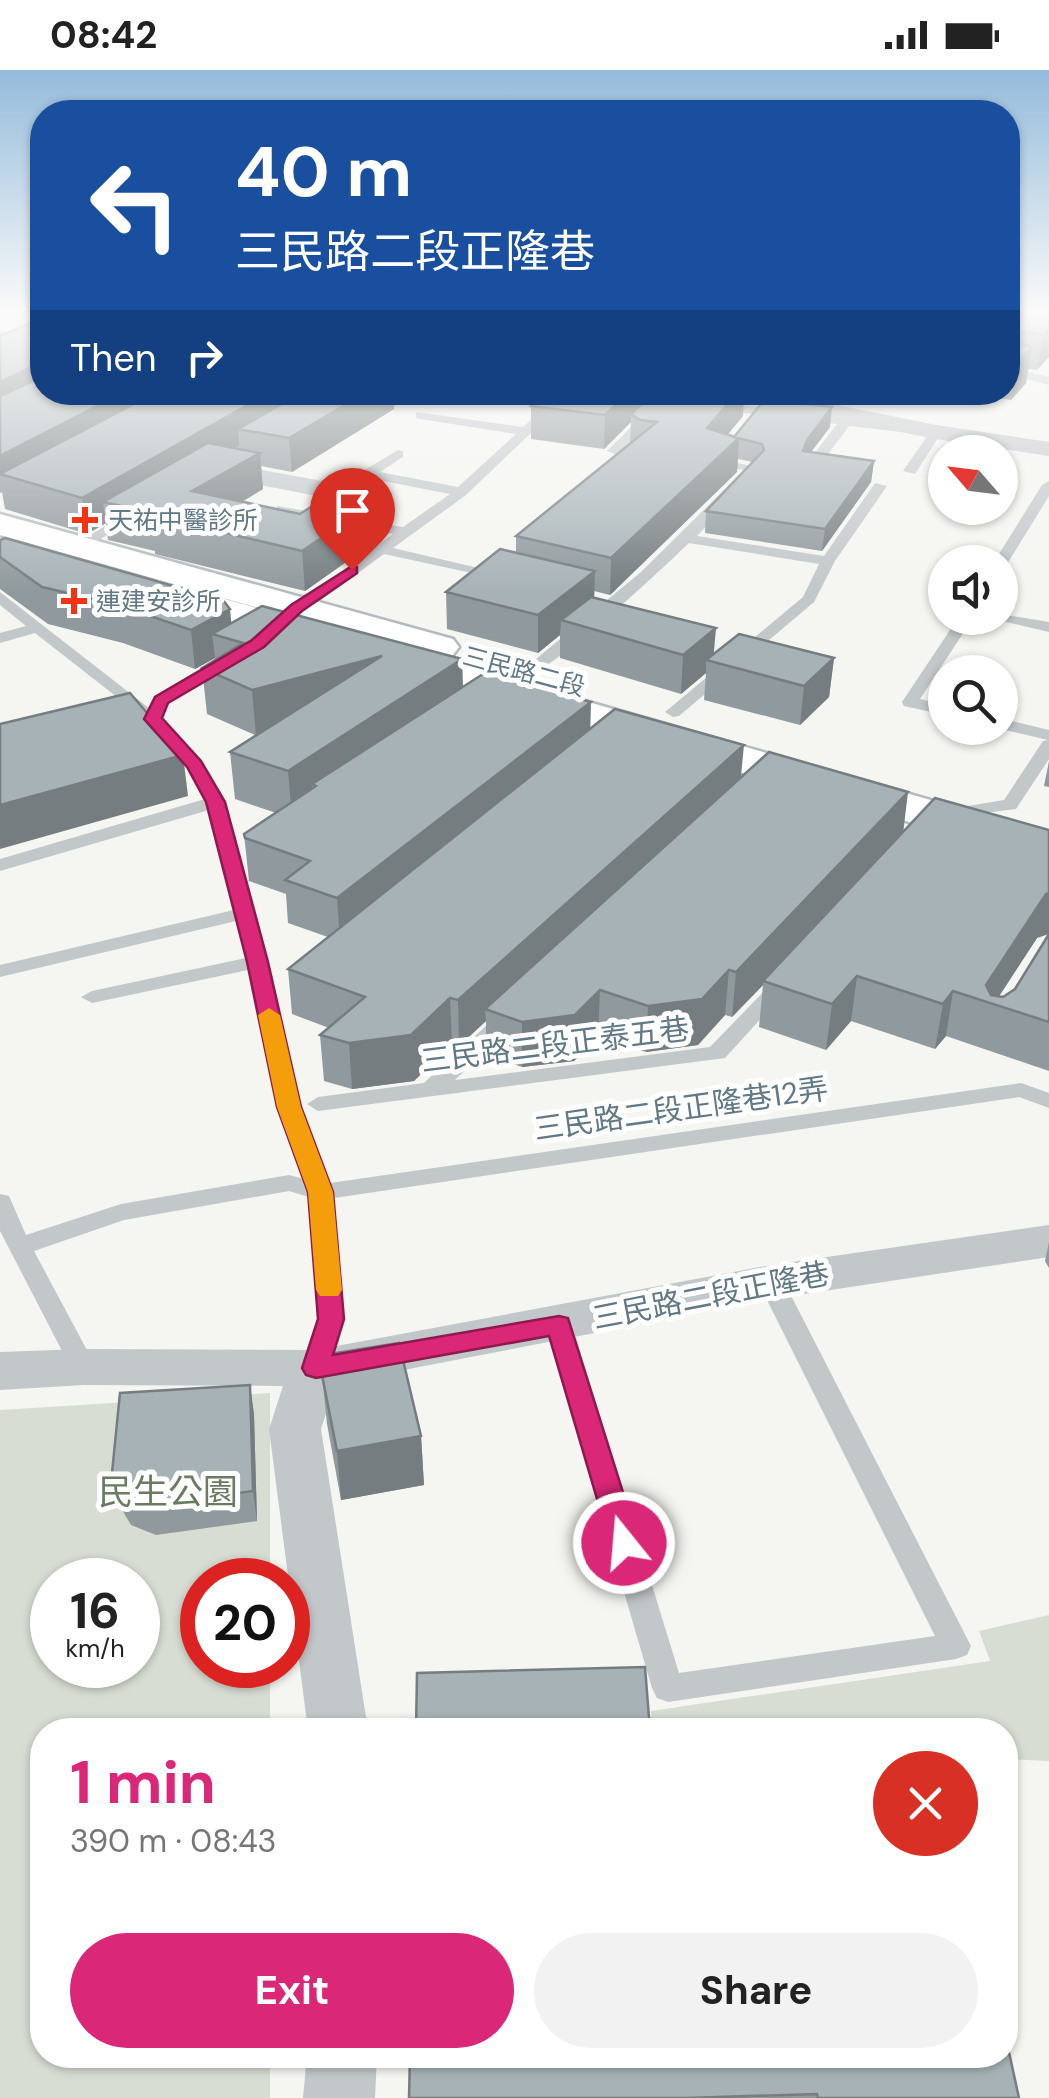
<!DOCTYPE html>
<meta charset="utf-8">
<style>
:root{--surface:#fff;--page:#f2f2f2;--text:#222;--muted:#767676;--accent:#db2777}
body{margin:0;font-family:"DM Sans","Noto Sans TC",sans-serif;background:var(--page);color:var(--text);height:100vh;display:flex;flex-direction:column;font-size:38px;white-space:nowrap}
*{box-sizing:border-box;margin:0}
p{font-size:32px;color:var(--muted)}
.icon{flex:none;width:55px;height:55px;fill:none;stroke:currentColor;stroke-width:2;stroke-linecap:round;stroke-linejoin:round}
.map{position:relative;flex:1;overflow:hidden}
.drawer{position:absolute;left:30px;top:1648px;width:988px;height:350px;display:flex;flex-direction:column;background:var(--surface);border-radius:40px;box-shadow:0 2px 8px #0004}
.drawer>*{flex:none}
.guide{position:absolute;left:30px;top:30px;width:990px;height:305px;border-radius:40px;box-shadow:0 2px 8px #0004;background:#1a4fa0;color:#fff;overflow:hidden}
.needle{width:65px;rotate:298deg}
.controls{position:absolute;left:928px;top:365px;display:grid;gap:20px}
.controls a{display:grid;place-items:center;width:90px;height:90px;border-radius:50%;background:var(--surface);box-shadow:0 2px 8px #0004;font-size:50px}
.speed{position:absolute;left:30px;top:1488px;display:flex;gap:20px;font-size:50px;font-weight:700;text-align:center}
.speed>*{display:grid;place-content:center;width:130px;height:130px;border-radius:50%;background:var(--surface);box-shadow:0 2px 8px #0004;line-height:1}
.speed small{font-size:25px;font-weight:400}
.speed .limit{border:15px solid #d22;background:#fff;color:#111}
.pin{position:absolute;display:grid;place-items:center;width:85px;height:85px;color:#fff;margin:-102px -42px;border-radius:50% 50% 50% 0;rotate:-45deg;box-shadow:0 0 10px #0007}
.pin .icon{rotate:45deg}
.me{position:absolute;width:110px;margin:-55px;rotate:343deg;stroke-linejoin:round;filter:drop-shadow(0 0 8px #0008)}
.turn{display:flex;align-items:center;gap:35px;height:210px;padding:0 40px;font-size:45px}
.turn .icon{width:130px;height:130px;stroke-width:2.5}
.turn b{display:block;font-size:70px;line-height:85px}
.then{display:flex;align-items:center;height:95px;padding:0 40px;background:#0003;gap:20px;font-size:38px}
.round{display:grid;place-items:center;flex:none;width:105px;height:105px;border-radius:52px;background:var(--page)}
.head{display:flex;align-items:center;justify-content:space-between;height:170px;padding:0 40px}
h1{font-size:60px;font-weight:700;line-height:75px;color:var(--accent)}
.cta{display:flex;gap:20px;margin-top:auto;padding:20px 40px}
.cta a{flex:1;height:115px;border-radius:60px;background:var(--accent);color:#fff;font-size:40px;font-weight:700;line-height:115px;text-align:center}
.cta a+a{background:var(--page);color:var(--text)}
.status{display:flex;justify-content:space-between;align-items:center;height:70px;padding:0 50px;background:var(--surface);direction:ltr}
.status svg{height:28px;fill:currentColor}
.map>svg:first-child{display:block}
.green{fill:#d7ddd2;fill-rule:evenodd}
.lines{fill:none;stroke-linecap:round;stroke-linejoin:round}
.secondary-casing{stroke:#b4babe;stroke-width:5}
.lane{fill:#c2c7ca;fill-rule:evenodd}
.street{fill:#c2c7ca;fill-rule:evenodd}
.secondary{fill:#fff;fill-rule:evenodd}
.wall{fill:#90999d}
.shaded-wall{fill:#757d80}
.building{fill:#a7b2b7;stroke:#757d80;stroke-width:2.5}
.route{fill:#db2777;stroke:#8e194d;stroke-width:2.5}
.slow{fill:#f59e0b}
.poi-dot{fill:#f23414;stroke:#fff;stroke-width:4}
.labels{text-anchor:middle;stroke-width:10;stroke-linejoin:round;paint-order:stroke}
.far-poi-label{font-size:25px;fill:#617885;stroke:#fff;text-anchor:start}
.far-street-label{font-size:25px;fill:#617885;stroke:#fff}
.street-label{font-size:30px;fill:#617885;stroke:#fff}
.near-park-label{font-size:35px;fill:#697b61;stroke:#fff}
</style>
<div class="status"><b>08:42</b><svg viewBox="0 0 49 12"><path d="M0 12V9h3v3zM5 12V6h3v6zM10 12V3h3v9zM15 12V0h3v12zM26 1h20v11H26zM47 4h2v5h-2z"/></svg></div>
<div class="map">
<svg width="1049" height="2028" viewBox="0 0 1049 2028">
<rect width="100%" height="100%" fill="#f5f5f1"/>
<g class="green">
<path d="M 270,1323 L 270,1510 L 202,1510 L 202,1595 L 270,1595 L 270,1660 L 42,1660 L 42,1985 L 270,1985 L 270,2028 L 0,2028 L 0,1340 ZM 52,1510 L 138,1510 L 138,1595 L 52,1595 Z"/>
<polygon points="1049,1545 1049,1691 1005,1689 1005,1660 651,1660 651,1641 990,1591 979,1561"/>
</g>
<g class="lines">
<g class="secondary-casing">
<g id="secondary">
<polygon points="0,444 453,569 459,577 453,585 439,589 428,586 1049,764 1049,793 378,596 372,588 378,580 401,578 0,465"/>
<polygon points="157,510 328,558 333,566 328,574 314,578 144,529 139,521 144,513"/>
</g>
</g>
<g class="lane">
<polygon points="0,261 42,268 42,274 0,267"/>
<polygon points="1008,297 1049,307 1049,315 1008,304"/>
<polygon points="560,322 574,322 466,425 393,478 504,504 504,510 384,484 292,551 282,551 282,545 393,464 282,443 277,442 277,436 403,457 450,424 363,407 363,401 398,380 403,381 403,387 380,402 458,417 516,364 420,349 416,348 416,342 523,357"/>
<polygon points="715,332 936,358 942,362 915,404 903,401 928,365 849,356 820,395 815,396 808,392 837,354 711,339 709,336"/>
<polygon points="649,339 659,342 623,379 637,385 622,399 612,399 610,396 620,386 607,381"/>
<path d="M 716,388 L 760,398 L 697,466 L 824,486 L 875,413 L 887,416 L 835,491 L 814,532 L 679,646 L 673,647 L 665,642 L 803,527 L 819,494 L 689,473 C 666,495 547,608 524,605 L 524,599 L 641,502 L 744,400 L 711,395 L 709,392 Z"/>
<polygon points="1049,411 1049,426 1007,494 1000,498 1000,492 994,492 1042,415"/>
<polygon points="126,443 138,446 83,480 71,477"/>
<polygon points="0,522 149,638 155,627 223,587 237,590 168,634 162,648 200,691 225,732 300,1037 330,1113 1021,1013 1049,1023 1049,1038 1019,1027 334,1128 344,1249 328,1298 324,1305 315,1308 306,1305 302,1298 318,1249 309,1127 289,1121 124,1150 34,1181 96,1297 92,1304 83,1307 74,1304 0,1161 0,1124 9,1126 26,1165 121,1134 289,1105 304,1109 278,1037 248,900 92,933 81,927 92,921 246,888 236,851 0,907 0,895 234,840 209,740 0,801 0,789 205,729 187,697 145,649 35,563 0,573 0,563 26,556 0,535"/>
<polygon points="1000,544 1049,552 1049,562 990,548 1000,548"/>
<polygon points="958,548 973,548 920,629 945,635 945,645 904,636 902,632"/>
<polygon points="1000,648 1049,660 1049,689 1016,739 944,748 944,740 1004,730 1043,671 1048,670 997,658"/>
<polygon points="779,911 790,917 786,921 725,988 318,1041 307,1034 318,1027 424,1013 501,942 509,941 520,947 517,952 455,1010 710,977 772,913"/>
<polygon points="771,1203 780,1206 784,1212 971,1576 967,1585 956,1589 668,1632 657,1628 652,1618 546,1255 550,1248 568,1248 572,1255 679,1603 935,1566 758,1212 762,1206"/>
</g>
<g class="street">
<polygon points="725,322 773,322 936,355 1049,372 1049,386 936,369 736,329"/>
<polygon points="214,391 322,411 335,419 322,427 205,404 201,399"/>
<polygon points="1049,1155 1049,1187 771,1229 336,1313 321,1359 368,1660 308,1660 269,1359 283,1316 83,1315 0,1320 0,1282 83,1279 315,1280 771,1195"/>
<polygon points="307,1985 377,1985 375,2028 303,2028"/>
</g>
<use href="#secondary" class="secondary"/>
</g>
<g class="wall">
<polygon points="1008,239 1049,239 1037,300 1028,299 1026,313 1011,330 962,322 1008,322"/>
<polygon points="0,266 42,322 394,336 394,339 292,402 261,396 263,419 242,432 383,466 305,521 155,484 155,481 108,470 106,453 87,464 5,439 2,422 0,423"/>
<polygon points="546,322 649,322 649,327 743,346 727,365 734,367 830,357 811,382 874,391 871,412 822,481 705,463 706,441 753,392 738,389 737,402 610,525 594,521 594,528 714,584 834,588 829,627 800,655 704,630 706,603 681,624 560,588 560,565 538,583 447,559 446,522 516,483 516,466 630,374 631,352 604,379 531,369 531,336"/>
<polygon points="794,322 881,322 876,327 861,325 854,335"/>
<polygon points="0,470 231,554 462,589 463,617 741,707 903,762 1037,868 999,926 1003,927 1015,919 1049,864 1049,1001 946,966 935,979 851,951 826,980 759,957 763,915 732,947 725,945 698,975 646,982 598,966 574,991 522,997 486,985 486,951 459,976 452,973 414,1011 352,1019 324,1011 320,965 329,958 292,944 288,899 328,867 288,853 286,824 249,811 244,764 276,743 235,729 230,682 255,665 207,644 202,598 215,590 215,588 195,599 123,573 48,554 0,519"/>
<polygon points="1049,691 1049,717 1044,716"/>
<polygon points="1049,1172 1049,1198 1045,1191"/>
<polygon points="322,1305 421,1366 424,1415 341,1430 327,1354"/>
<polygon points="250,1315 254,1345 257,1451 156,1465 131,1455 118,1433 112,1403"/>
<polygon points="410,1985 1019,2028 409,2028"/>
</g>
<g class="shaded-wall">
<polygon points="1049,258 1049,287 1037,300 1043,265"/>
<polygon points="1032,277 1026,313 1011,330 1016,294"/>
<polygon points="42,292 42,322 0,347 0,312"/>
<polygon points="124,322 189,322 0,404 0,386"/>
<polygon points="271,322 330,322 238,359 239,375 131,438 103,432 106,453 87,464 82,428"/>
<polygon points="367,322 415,322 394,336 394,339 292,402 289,368"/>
<polygon points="629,322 649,322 648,334 631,344 631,352 604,379 605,345"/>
<polygon points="738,322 744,322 743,346 705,392 707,358"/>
<polygon points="855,322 862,322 854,335"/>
<polygon points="832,337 830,357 805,390 803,381 807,370"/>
<polygon points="739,368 737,402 610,525 611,488"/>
<polygon points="260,383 263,419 199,457 192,421"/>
<polygon points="874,391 871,412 822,481 825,459"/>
<polygon points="381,428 383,466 305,521 302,481"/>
<polygon points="595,501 594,538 561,550 560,565 538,583 538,545"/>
<polygon points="230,539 233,570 212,564 215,588 195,599 191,560"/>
<polygon points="716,558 713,592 706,590 706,603 681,624 683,585"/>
<polygon points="382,586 256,666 252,620"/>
<polygon points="834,588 829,627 800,655 804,616"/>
<polygon points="462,589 463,634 312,714 313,734 292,748 288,701"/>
<polygon points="591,632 590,672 340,872 337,828"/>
<polygon points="744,675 740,716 485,939 486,951 459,976 458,930"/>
<polygon points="183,685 188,726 0,779 0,735"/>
<polygon points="908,722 903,764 763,911 763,915 732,947 736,902"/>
<polygon points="1049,823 1049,864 1037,868 994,934 986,915 1046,824"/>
<polygon points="729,900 725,945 698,975 646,982 648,936"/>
<polygon points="857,906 851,951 826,980 832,934"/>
<polygon points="600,920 598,966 574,991 522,997 522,952"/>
<polygon points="953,921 946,966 935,979 943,934"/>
<polygon points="450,928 452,973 414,1011 352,1019 349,973"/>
<polygon points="250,1315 254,1345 257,1451 253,1421"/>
<polygon points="421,1366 424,1415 341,1430 337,1381"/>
</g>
<g class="building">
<polygon points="1008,239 1049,239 1049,258 1043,265 1011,259 1010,271 1032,277 1016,294 1008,292"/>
<polygon points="42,248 42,292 0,312 0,266"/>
<polygon points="42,307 42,322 124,322 0,386 0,326"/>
<polygon points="157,322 271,322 82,428 0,404"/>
<polygon points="303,322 367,322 289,368 238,359"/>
<polygon points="546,322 629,322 605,345 531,336"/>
<polygon points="654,322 738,322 707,358 739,368 611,488 516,466 657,352 640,350 631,344"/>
<polygon points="765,329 832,337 807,370 803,381 874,391 825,459 706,441 764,380 762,374 734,367"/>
<polygon points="208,373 260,383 192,421 300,444 337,420 381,428 302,481 150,445 154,443 103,432"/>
<polygon points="5,468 223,530 230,539 191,560 118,535 42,517 0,487 0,470"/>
<polygon points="500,479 595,501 538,545 446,522"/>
<polygon points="591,527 716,558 683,585 561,550"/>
<polygon points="262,536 462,589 288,701 230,682 382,586 252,620 202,598 243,573 212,564"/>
<polygon points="739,564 834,588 804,616 706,590"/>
<polygon points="486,602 591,632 337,828 285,810 310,791 245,768 244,764 316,716 312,714"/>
<polygon points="130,623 183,685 0,735 0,654"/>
<polygon points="615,639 744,675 458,930 450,928 411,965 349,973 320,965 365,927 288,899"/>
<polygon points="769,682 908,722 736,902 729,900 702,929 648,936 600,920 575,945 522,952 485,939"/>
<polygon points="935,728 1049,760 1049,823 1046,824 986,915 991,925 1003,927 1015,919 1049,864 1049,952 953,921 943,934 857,906 832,934 763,911"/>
<polygon points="399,1273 421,1366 337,1381 322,1305 329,1284"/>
<polygon points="250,1315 253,1421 150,1435 126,1425 112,1403 120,1323"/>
<polygon points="645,1597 650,1660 416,1660 417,1603"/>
<polygon points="1005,1964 1019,2028 818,2028 817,2024 686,2028 409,2028 410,1985 1005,1985"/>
</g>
<linearGradient id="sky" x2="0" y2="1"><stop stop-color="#94bbdc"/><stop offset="0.46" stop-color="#fafaf9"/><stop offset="1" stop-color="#fafaf9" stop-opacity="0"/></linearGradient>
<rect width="1049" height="523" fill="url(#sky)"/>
<polygon class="route" points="352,496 357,497 357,503 302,541 264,577 168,633 162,648 201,691 225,732 268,892 301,1037 333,1122 344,1249 333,1285 559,1246 568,1248 639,1473 635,1481 624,1485 614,1481 610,1473 549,1266 316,1308 306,1305 302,1298 318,1249 308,1122 277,1037 247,892 206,732 187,697 144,649 155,627 252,570 291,535"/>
<polygon class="slow" points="269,938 280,945 301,1037 333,1122 342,1220 338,1226 320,1226 316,1220 308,1122 277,1037 258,945"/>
<g class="poi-dot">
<path d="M80 435h10v10h10v10h-10v10h-10v-10h-10v-10h10z"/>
<path d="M69 516h10v10h10v10h-10v10h-10v-10h-10v-10h10z"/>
</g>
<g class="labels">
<g class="far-poi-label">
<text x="108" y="459">天祐中醫診所</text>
<text x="96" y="540">連建安診所</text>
</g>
<g class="far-street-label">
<text transform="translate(524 601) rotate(15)" y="9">三民路二段</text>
</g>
<g class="street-label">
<text transform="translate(555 975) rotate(-7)" y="10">三民路二段正泰五巷</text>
<text transform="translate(681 1039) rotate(-8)" y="10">三民路二段正隆巷12弄</text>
<text transform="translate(711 1226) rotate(-11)" y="10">三民路二段正隆巷</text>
</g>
<g class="near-park-label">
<text x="168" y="1434">民生公園</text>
</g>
</g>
</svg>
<div class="controls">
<a><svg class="needle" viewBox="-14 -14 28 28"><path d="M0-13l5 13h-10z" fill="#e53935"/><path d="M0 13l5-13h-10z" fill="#767676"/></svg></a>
<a><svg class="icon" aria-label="sound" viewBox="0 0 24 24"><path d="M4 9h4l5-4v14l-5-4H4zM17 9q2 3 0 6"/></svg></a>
<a><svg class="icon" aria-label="search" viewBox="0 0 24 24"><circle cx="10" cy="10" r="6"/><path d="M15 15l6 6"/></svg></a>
</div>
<div class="speed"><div>16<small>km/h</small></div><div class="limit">20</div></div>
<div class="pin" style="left:352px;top:500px;background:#d93025"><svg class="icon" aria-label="arrive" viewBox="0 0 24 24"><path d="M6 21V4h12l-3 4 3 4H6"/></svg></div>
<svg class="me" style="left:624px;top:1473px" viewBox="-20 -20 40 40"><circle r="17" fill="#db2777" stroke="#fff" stroke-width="3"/><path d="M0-11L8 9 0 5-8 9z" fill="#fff"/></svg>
<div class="guide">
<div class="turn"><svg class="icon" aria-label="left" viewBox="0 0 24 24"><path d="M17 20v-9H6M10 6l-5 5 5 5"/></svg><div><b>40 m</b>三民路二段正隆巷</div></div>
<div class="then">Then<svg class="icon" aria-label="right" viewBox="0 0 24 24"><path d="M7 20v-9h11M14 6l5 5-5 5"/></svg></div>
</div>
<section class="drawer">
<div class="head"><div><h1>1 min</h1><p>390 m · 08:43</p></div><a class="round" style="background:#d93025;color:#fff"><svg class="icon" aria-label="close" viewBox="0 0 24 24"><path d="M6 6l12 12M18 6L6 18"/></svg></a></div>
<div class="cta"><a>Exit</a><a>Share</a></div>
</section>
</div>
